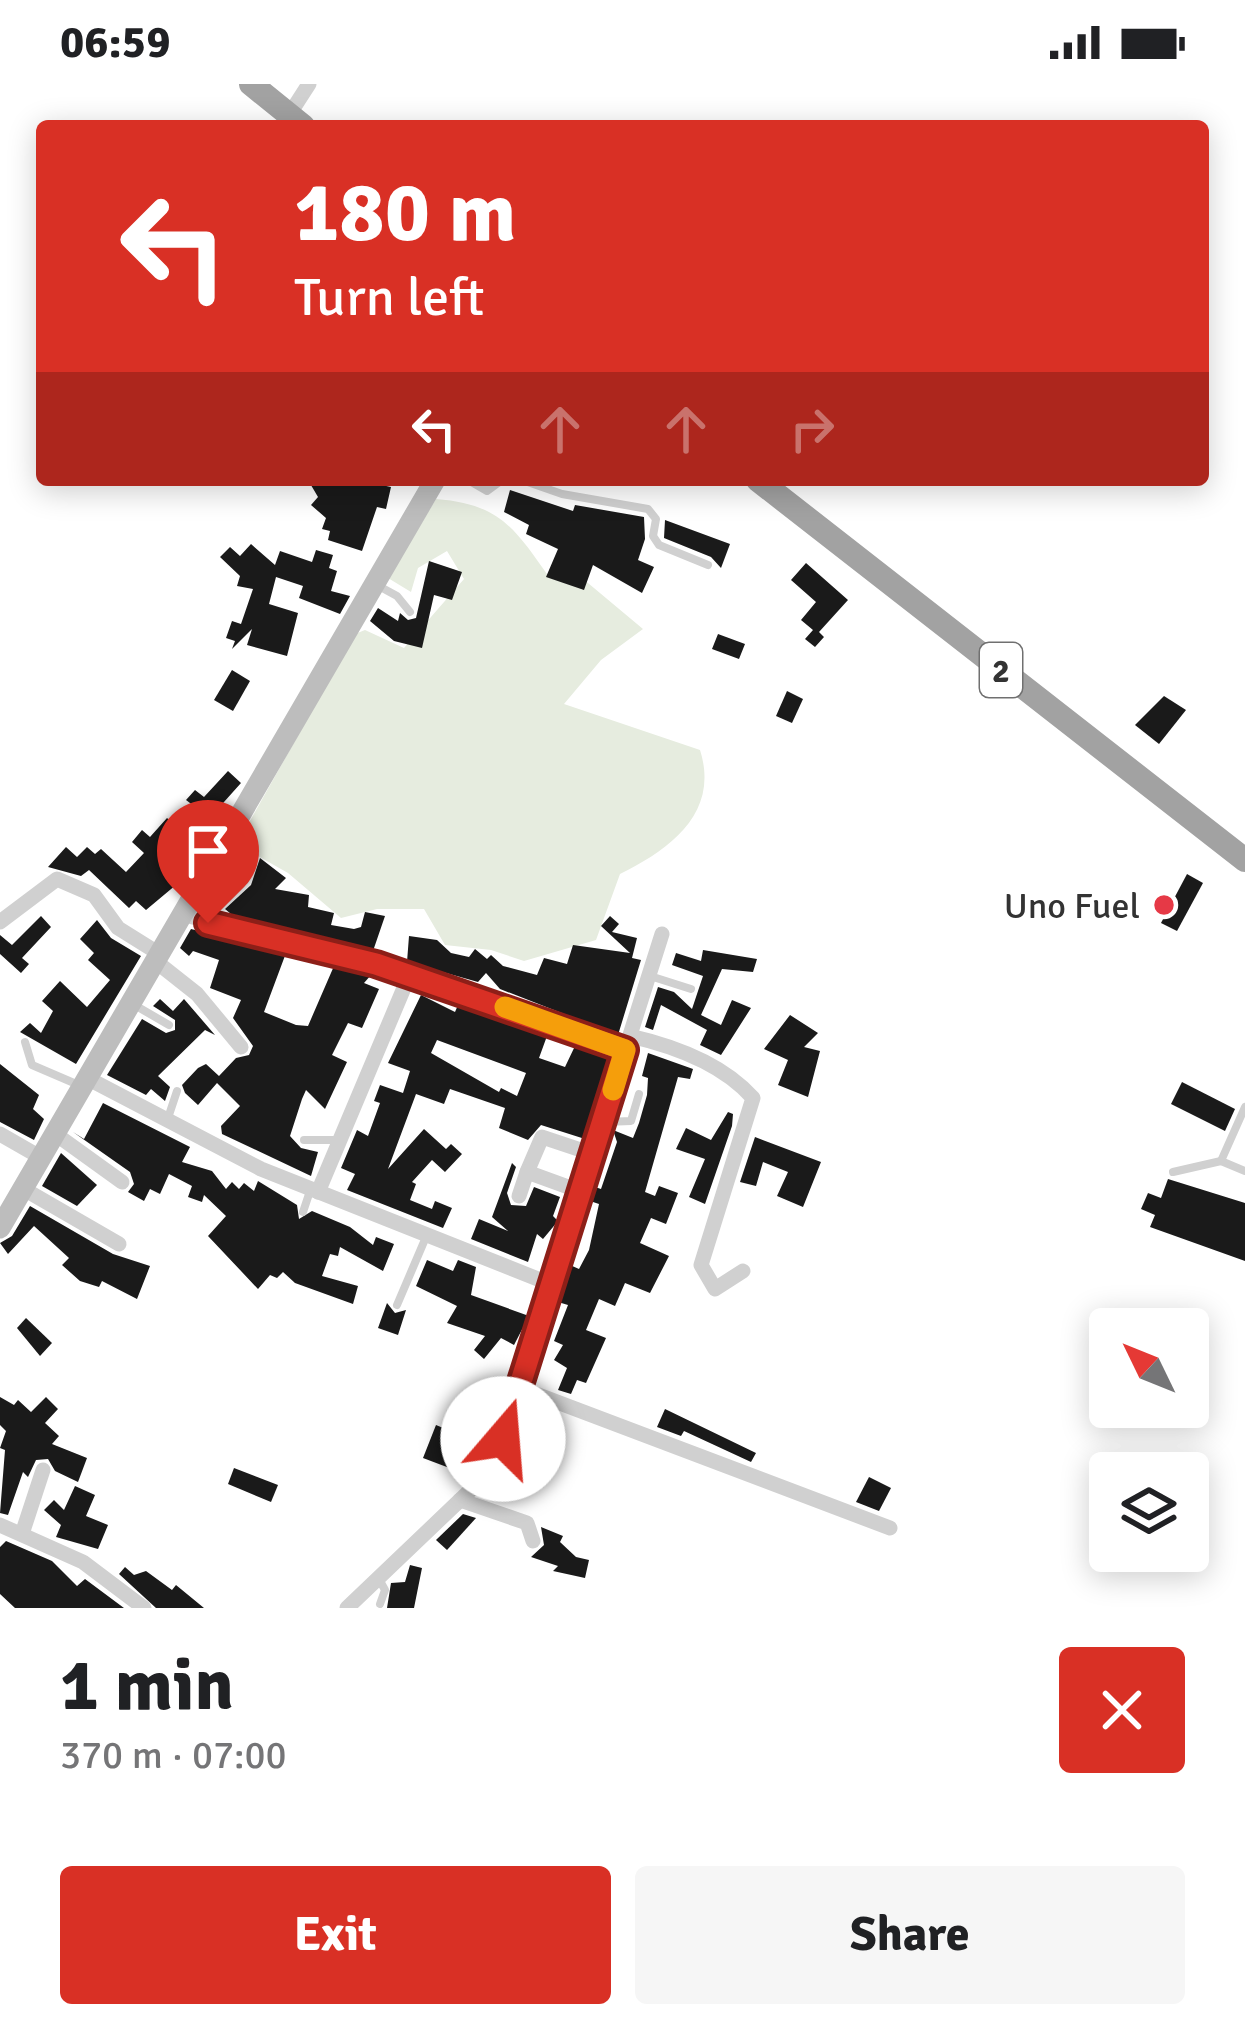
<!DOCTYPE html>
<meta charset="utf-8">
<style>
:root{--surface:#fff;--page:#f6f6f6;--text:#202124;--muted:#757577;--accent:#d93025}
body{margin:0;font-family:Signika,sans-serif;background:var(--page);color:var(--text);height:100vh;display:flex;flex-direction:column;font-size:45px;white-space:nowrap}
*{box-sizing:border-box;margin:0}
p{font-size:39px;color:var(--muted)}
.icon{flex:none;width:66px;height:66px;fill:none;stroke:currentColor;stroke-width:2;stroke-linecap:round;stroke-linejoin:round}
.map{position:relative;height:1524px;overflow:hidden}
.drawer{display:flex;flex-direction:column;background:var(--surface);flex:1}
.drawer>*{flex:none}
.top-card{position:absolute;left:36px;top:36px;width:1173px;height:366px;border-radius:12px;box-shadow:0 6px 30px #0003;background:#d93025;color:#fff;overflow:hidden}
.needle{width:78px;rotate:313deg}
.controls{position:absolute;left:1089px;top:1224px;display:grid;gap:24px}
.controls a{display:grid;place-items:center;width:120px;height:120px;border-radius:12px;background:var(--surface);box-shadow:0 6px 30px #0003;font-size:60px}
.pin{position:absolute;display:grid;place-items:center;width:102px;height:102px;color:#fff;margin:-123px -51px;border-radius:50% 50% 50% 0;rotate:-45deg;box-shadow:0 0 12px #0007}
.pin .icon{rotate:45deg}
.me{position:absolute;width:132px;margin:-66px;rotate:18deg;stroke-linejoin:round;filter:drop-shadow(0 0 9px #0008)}
.turn{display:flex;align-items:center;gap:42px;height:252px;padding:0 60px;font-size:54px}
.turn .icon{width:156px;height:156px;stroke-width:2.5}
.turn b{display:block;font-size:84px;line-height:102px}
.lanes{display:flex;align-items:center;height:114px;padding:0 60px;background:#0003;justify-content:center;gap:60px;direction:ltr}
.lanes .off{opacity:.35}
.round{display:grid;place-items:center;flex:none;width:126px;height:126px;border-radius:12px;background:var(--page)}
.summary{display:flex;align-items:center;justify-content:space-between;height:204px;padding:0 60px}
h1{font-size:72px;font-weight:700;line-height:90px}
.primary-button{display:flex;gap:24px;margin-top:auto;padding:24px 60px}
.primary-button a{flex:1;height:138px;border-radius:12px;background:var(--accent);color:#fff;font-size:48px;font-weight:700;line-height:138px;text-align:center}
.primary-button a+a{background:var(--page);color:var(--text)}
.status{display:flex;justify-content:space-between;align-items:center;height:84px;padding:0 60px;background:var(--surface);direction:ltr}
.status svg{height:33px;fill:currentColor}
.map>svg:first-child{display:block}
.green{fill:#e6ecdf}
.building{fill:#1a1a1a;fill-rule:evenodd}
.lines{fill:none;stroke-linecap:round;stroke-linejoin:round}
.service{stroke:#d0d0d0;stroke-width:8}
.minor{stroke:#d0d0d0;stroke-width:15}
.secondary{stroke:#bdbdbd;stroke-width:21}
.trunk{stroke:#a2a2a2;stroke-width:24}
.route-casing{stroke:#8d1f18;stroke-width:30}
.route{stroke:#d93025;stroke-width:21}
.slow{stroke:#f59e0b;stroke-width:21}
.poi-dot{fill:#e63946;stroke:#fff;stroke-width:4.5}
.labels{text-anchor:middle;stroke-width:12;stroke-linejoin:round;paint-order:stroke}
.shield{fill:#fff;stroke:#707070;stroke-width:3}
.shield-label{font-size:33px;font-weight:bold;fill:#333}
.poi-label{font-size:36px;fill:#333;stroke:#fff;text-anchor:end}
</style>
<div class="status"><b>06:59</b><svg viewBox="0 0 49 12"><path d="M0 12V9h3v3zM5 12V6h3v6zM10 12V3h3v9zM15 12V0h3v12zM26 1h20v11H26zM47 4h2v5h-2z"/></svg></div>
<div class="map">
<svg width="1245" height="1524" viewBox="0 0 1245 1524">
<rect width="100%" height="100%" fill="#fff"/>
<path class="green" d="M 436,415 C 499,420 514,443 549,493 L 582,494 L 643,545 L 601,576 L 564,620 L 700,666 C 720,729 670,765 620,790 L 596,856 L 524,877 L 491,866 L 445,861 L 424,825 L 377,825 L 341,834 L 288,789 L 237,760 L 355,550 L 365,546 L 404,564 L 464,495 L 447,467 L 418,484 L 411,508 L 388,494 Z"/>
<g class="building">
<polygon points="308,396 358,396 391,403 386,425 377,423 362,467 328,456 330,447 322,445 326,434 311,421 318,413"/>
<polygon points="510,406 573,427 575,421 644,433 645,455 638,476 654,483 642,509 593,481 584,506 546,493 558,465 526,450 529,441 504,428"/>
<polygon points="665,436 730,460 721,484 711,473 664,454"/>
<polygon points="251,460 275,481 280,467 312,478 316,466 333,471 329,484 337,487 331,507 350,512 340,530 299,514 303,502 276,493 269,520 298,529 287,572 247,561 252,545 232,565 235,557 226,554 232,537 241,540 253,505 237,502 240,492 220,473 230,463 240,472"/>
<polygon points="429,477 462,488 452,516 434,511 422,564 394,557 370,537 378,524 398,537 400,529 408,536 416,534"/>
<polygon points="806,479 848,516 819,548 824,553 815,563 805,555 813,546 801,536 816,518 791,496"/>
<polygon points="718,550 745,560 739,575 712,565"/>
<polygon points="232,586 250,597 233,627 214,616"/>
<polygon points="787,607 803,615 792,639 776,632"/>
<polygon points="1164,612 1186,626 1159,660 1135,641"/>
<polygon points="228,687 241,699 198,747 208,756 189,790 146,826 136,817 129,824 89,786 81,792 48,783 66,763 77,773 87,763 95,770 101,765 126,788 144,769 132,758 142,746 150,753 167,734 176,742 194,722 186,716 195,706 204,713"/>
<polygon points="260,774 286,794 275,805 309,811 308,823 334,829 331,841 354,845 361,843 365,828 385,832 373,867 231,830 225,825 251,801"/>
<polygon points="1187,790 1203,799 1177,847 1161,839"/>
<polygon points="41,832 51,843 22,874 29,880 21,889 0,870 0,851 12,861"/>
<polygon points="610,832 619,840 612,848 637,854 632,874 641,876 618,951 500,905 486,889 478,898 407,878 409,852 437,856 451,869 469,873 475,865 487,875 491,871 503,882 537,891 544,874 567,880 573,861 630,869 601,842"/>
<polygon points="97,836 111,854 141,872 76,980 20,948 30,939 41,949 53,927 42,917 60,897 87,923 110,896 88,876 94,869 80,855"/>
<polygon points="191,845 286,869 264,928 296,941 308,942 334,882 371,891 364,899 379,905 362,944 348,939 332,971 347,978 325,1025 306,1006 302,1015 290,1052 301,1064 318,1068 311,1092 222,1050 221,1042 240,1022 217,999 198,1021 185,1009 182,1001 198,984 206,980 219,992 236,974 249,971 253,962 233,934 241,916 210,904 219,876 193,867 189,872 180,864"/>
<polygon points="703,866 757,875 753,888 722,885 701,931 721,941 732,916 751,924 721,971 700,961 707,946 661,921 653,946 645,943 658,903 674,908 692,925 703,892 672,881 676,869 701,877"/>
<path d="M 421,911 L 455,928 L 458,921 L 547,952 L 539,974 L 565,983 L 575,962 L 610,974 L 585,1055 L 541,1041 L 528,1056 L 499,1044 L 505,1024 L 450,1005 L 444,1020 L 416,1010 L 388,1085 L 424,1045 L 446,1065 L 451,1060 L 462,1070 L 445,1088 L 432,1076 L 412,1098 L 416,1100 L 410,1116 L 432,1125 L 435,1117 L 452,1124 L 443,1144 L 347,1106 L 355,1090 L 341,1084 L 357,1046 L 368,1052 L 380,1019 L 374,1017 L 380,1001 L 403,1009 L 410,987 L 388,979 ZM 437,956 L 526,989 L 517,1012 L 501,1004 L 499,1008 L 431,969 Z"/>
<polygon points="160,915 173,927 184,915 215,951 205,946 158,992 170,1003 165,1017 151,1005 146,1011 107,991 142,935 166,949 175,946 175,936 153,922"/>
<polygon points="790,931 818,949 804,963 820,967 808,1013 778,1001 788,976 764,965"/>
<polygon points="648,969 693,985 690,995 678,993 645,1108 655,1112 659,1102 678,1109 666,1140 651,1134 640,1159 669,1172 650,1209 625,1199 615,1222 599,1215 586,1246 606,1254 586,1299 577,1296 571,1310 558,1306 567,1284 554,1276 563,1261 554,1257 568,1221 558,1218 570,1181 579,1185 589,1166 599,1120 590,1117 595,1103 601,1105 617,1058 613,1046 633,1054 639,1039 647,1011 648,994 642,992"/>
<polygon points="0,980 39,1011 33,1025 44,1035 34,1056 0,1038"/>
<polygon points="1182,998 1235,1025 1225,1047 1171,1020"/>
<polygon points="103,1019 190,1063 182,1078 212,1087 226,1105 232,1098 239,1105 244,1099 254,1107 258,1097 297,1121 299,1135 312,1127 350,1143 373,1161 376,1153 394,1160 383,1187 340,1163 338,1172 330,1170 322,1192 358,1202 353,1220 295,1199 283,1188 277,1194 270,1191 258,1205 208,1152 226,1132 204,1111 202,1118 188,1113 192,1102 169,1090 160,1110 150,1105 144,1117 128,1108 134,1100 130,1088 73,1048 84,1055"/>
<polygon points="728,1028 733,1030 732,1042 705,1120 689,1113 705,1075 676,1065 686,1044 711,1056"/>
<polygon points="755,1053 821,1078 803,1123 777,1112 788,1088 763,1078 756,1102 740,1098"/>
<polygon points="61,1069 97,1101 77,1122 42,1102"/>
<polygon points="512,1079 516,1083 507,1109 511,1121 526,1122 534,1103 560,1113 553,1132 558,1137 543,1155 537,1150 528,1178 471,1155 479,1135 508,1147 492,1133"/>
<polygon points="1168,1095 1245,1119 1245,1177 1150,1143 1155,1131 1141,1125 1148,1109 1161,1114"/>
<polygon points="30,1122 113,1170 150,1182 137,1215 102,1197 99,1203 80,1197 62,1181 69,1174 34,1142 8,1170 0,1159 12,1152"/>
<polygon points="427,1176 453,1187 458,1176 476,1183 471,1211 529,1232 514,1261 501,1254 484,1275 474,1266 485,1252 447,1239 457,1222 416,1202"/>
<polygon points="387,1219 395,1229 406,1226 398,1251 378,1244"/>
<polygon points="26,1234 52,1259 40,1272 17,1244"/>
<polygon points="0,1313 14,1321 18,1316 31,1328 46,1313 58,1325 45,1339 59,1352 52,1360 87,1374 78,1398 55,1387 48,1375 36,1376 28,1393 23,1388 8,1431 0,1429 5,1366 0,1364 6,1347 0,1341"/>
<polygon points="665,1325 756,1369 751,1378 684,1347 681,1352 657,1343"/>
<polygon points="436,1341 482,1360 468,1391 423,1374"/>
<polygon points="234,1384 278,1401 271,1418 228,1400"/>
<polygon points="869,1393 891,1404 879,1427 856,1418"/>
<polygon points="75,1402 95,1411 86,1432 108,1441 98,1465 56,1453 61,1441 44,1426 54,1416 64,1426"/>
<polygon points="463,1430 476,1434 447,1466 436,1456"/>
<polygon points="541,1443 563,1452 560,1458 576,1473 589,1476 585,1494 553,1487 558,1482 531,1473 544,1461"/>
<polygon points="6,1457 52,1477 77,1502 85,1495 124,1524 15,1524 0,1510 0,1463"/>
<polygon points="410,1481 422,1484 414,1524 387,1524 391,1499 405,1498"/>
<polygon points="125,1483 134,1491 146,1487 172,1506 176,1501 204,1524 156,1524 119,1490"/>
</g>
<g class="lines">
<g class="service">
<polyline points="468,396 487,407 502,396"/>
<polyline points="522,396 562,410 648,425 656,435 653,452 659,461 708,481"/>
<polyline points="375,500 397,512 410,528"/>
<polyline points="215,776 245,796"/>
<polyline points="650,892 691,905"/>
<polyline points="131,919 169,941"/>
<polyline points="25,958 32,981 81,1002"/>
<polyline points="1245,1023 1221,1077 1245,1087"/>
<polyline points="168,1034 177,1007"/>
<polyline points="605,1038 631,1037 639,1010"/>
<polyline points="304,1056 338,1056"/>
<polyline points="1173,1088 1221,1077"/>
<polyline points="303,1128 310,1107"/>
<polyline points="397,1221 426,1153"/>
<polyline points="379,1495 385,1506 380,1520"/>
</g>
<g class="minor">
<polyline points="289,31 309,0"/>
<polyline points="181,830 376,880 625,966"/>
<polyline points="0,838 57,795 94,811 118,844 158,869"/>
<polyline points="154,876 197,910 241,963"/>
<path d="M 630,952 C 674,962 722,979 753,1014 L 701,1181 L 715,1205 L 743,1187"/>
<polyline points="87,994 261,1085 553,1201"/>
<polyline points="54,1049 122,1098"/>
<polyline points="0,1050 40,1073"/>
<polyline points="527,1088 542,1053 593,1070"/>
<polyline points="22,1104 119,1160"/>
<polyline points="318,1108 409,892"/>
<polyline points="519,1112 527,1088 582,1108"/>
<polyline points="520,1304 890,1444"/>
<polyline points="460,1416 527,1439 533,1457"/>
<polyline points="0,1441 83,1478 144,1524"/>
<polyline points="22,1450 43,1386"/>
<polyline points="347,1524 480,1397 498,1368 662,850"/>
</g>
<polyline class="secondary" points="0,1144 435,396"/>
<g class="trunk">
<polyline points="251,0 303,42"/>
<polyline points="758,396 1245,776"/>
</g>
</g>
<g class="lines">
<g class="route-casing">
<polyline id="route" points="208,839 376,880 625,966 503,1355"/>
</g>
<use href="#route" class="route"/>
<polyline class="slow" points="505,923 625,966 613,1006"/>
</g>
<circle class="poi-dot" cx="1164" cy="821" r="12"/>
<g class="labels">
<rect class="shield" x="980" y="559" width="42" height="54" rx="9"/>
<g class="shield-label">
<text x="1001" y="598">2</text>
</g>
<g class="poi-label">
<text x="1140" y="834">Uno Fuel</text>
</g>
</g>
</svg>
<div class="controls">
<a><svg class="needle" viewBox="-14 -14 28 28"><path d="M0-13l5 13h-10z" fill="#e53935"/><path d="M0 13l5-13h-10z" fill="#757577"/></svg></a>
<a><svg class="icon" aria-label="layers" viewBox="0 0 24 24"><path d="M12 4l9 5-9 5-9-5zM3 14l9 5 9-5"/></svg></a>
</div>
<div class="pin" style="left:208px;top:839px;background:#d93025"><svg class="icon" aria-label="arrive" viewBox="0 0 24 24"><path d="M6 21V4h12l-3 4 3 4H6"/></svg></div>
<svg class="me" style="left:503px;top:1355px" viewBox="-20 -20 40 40"><circle r="19" fill="#fff"/><path d="M0-13L10 11 0 6-10 11z" fill="#d93025"/></svg>
<div class="top-card">
<div class="turn"><svg class="icon" aria-label="left" viewBox="0 0 24 24"><path d="M17 20v-9H6M10 6l-5 5 5 5"/></svg><div><b>180 m</b>Turn left</div></div>
<div class="lanes"><svg class="icon" aria-label="left" viewBox="0 0 24 24"><path d="M17 20v-9H6M10 6l-5 5 5 5"/></svg><svg class="icon off" aria-label="ahead" viewBox="0 0 24 24"><path d="M12 20V5M6 11l6-6 6 6"/></svg><svg class="icon off" aria-label="ahead" viewBox="0 0 24 24"><path d="M12 20V5M6 11l6-6 6 6"/></svg><svg class="icon off" aria-label="right" viewBox="0 0 24 24"><path d="M7 20v-9h11M14 6l5 5-5 5"/></svg></div>
</div>
</div>
<section class="drawer">
<div class="summary"><div><h1>1 min</h1><p>370 m · 07:00</p></div><a class="round" style="background:#d93025;color:#fff"><svg class="icon" aria-label="close" viewBox="0 0 24 24"><path d="M6 6l12 12M18 6L6 18"/></svg></a></div>
<div class="primary-button"><a>Exit</a><a>Share</a></div>
</section>
